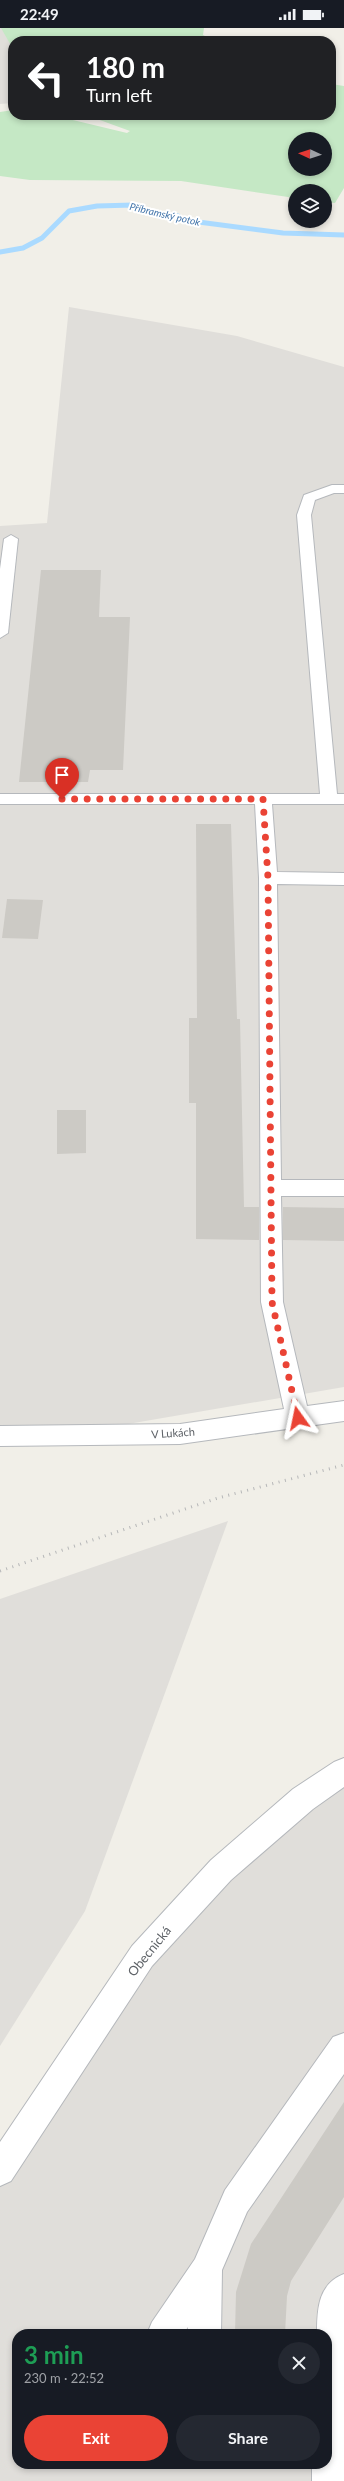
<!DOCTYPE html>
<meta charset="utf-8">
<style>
:root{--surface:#171b24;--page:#242831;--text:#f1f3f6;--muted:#9ea1a6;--accent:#ea4335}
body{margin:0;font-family:Lato,sans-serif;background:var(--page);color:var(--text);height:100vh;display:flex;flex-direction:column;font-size:15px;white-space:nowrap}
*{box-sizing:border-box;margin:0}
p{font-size:13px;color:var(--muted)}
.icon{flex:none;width:22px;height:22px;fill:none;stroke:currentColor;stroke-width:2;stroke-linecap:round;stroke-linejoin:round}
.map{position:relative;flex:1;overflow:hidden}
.sheet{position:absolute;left:12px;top:2301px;width:320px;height:140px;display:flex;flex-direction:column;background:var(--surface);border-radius:16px;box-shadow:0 2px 6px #0003}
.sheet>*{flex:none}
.hud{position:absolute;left:8px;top:8px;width:328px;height:84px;border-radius:16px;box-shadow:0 2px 6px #0003;background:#202124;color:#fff;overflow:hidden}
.needle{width:26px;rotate:273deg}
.fabs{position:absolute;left:288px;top:104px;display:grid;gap:8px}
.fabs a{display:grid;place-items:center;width:44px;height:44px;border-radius:50%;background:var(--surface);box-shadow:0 2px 6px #0003;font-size:20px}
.pin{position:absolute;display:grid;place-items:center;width:34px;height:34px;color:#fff;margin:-41px -17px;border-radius:50% 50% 50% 0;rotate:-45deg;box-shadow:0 0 4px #0007}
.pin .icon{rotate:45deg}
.me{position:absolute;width:44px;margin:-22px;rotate:348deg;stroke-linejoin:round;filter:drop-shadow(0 0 3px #0008)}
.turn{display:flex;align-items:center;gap:14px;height:84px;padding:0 12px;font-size:18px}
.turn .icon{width:52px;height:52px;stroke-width:2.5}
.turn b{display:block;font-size:28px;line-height:34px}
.round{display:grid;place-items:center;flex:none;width:42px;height:42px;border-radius:21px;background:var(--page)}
.headline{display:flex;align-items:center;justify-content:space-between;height:68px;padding:0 12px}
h1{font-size:24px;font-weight:700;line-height:30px;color:#1e9e55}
.primary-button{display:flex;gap:8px;margin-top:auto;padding:8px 12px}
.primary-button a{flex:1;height:46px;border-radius:24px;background:var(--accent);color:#fff;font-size:16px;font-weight:700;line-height:46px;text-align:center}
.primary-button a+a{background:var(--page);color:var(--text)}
.status{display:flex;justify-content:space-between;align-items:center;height:28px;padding:0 20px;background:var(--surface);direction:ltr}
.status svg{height:11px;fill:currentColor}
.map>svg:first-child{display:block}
.industrial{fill:#e0deda;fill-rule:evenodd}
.green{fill:#c5e8c5;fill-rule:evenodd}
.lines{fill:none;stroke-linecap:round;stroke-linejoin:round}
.stream{stroke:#aadaff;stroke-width:5}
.building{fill:#cccac5}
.minor-casing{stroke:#b5b8bc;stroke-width:2}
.minor{fill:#fff;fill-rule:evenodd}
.rail{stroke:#b6b7b8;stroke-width:3;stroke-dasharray:1 5.5;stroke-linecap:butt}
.route{stroke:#ea4335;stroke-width:7;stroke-dasharray:0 12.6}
.labels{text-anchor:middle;stroke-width:4;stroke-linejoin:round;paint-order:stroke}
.far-water-label{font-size:10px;font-style:italic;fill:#4174aa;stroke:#fff}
.street-label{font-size:11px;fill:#5f6368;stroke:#fff}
.near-street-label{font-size:13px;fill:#5f6368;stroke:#fff}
</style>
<div class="status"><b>22:49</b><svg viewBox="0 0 49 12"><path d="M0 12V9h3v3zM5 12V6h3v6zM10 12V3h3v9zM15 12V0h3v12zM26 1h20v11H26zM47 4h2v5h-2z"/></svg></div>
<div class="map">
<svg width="344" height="2453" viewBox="0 0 344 2453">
<rect width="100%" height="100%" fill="#f1efe8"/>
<g class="industrial">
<polygon points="0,0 4,0 13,18 13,75 0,76"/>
<polygon points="69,279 237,308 344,339 344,1359 87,1403 0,1400 0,498 47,495"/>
<polygon points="228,1493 85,1883 0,2018 0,1571"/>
<path d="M 344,1743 L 344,2453 L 0,2453 L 0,2143 L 143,1929 ZM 17,2306 L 327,2306 L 327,2436 L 17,2436 Z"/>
</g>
<g class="green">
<polygon points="1,0 204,0 203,7 215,13 13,13 13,21"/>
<path d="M 331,56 L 344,58 L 344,160 L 335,175 L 325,174 L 325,163 L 295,163 L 295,170 L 181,153 L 30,152 L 0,148 L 0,84 L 13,82 L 13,87 L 52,87 L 127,105 L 130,103 L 86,87 L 331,87 ZM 295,111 L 325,111 L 325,141 L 295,141 Z"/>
</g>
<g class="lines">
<polyline class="stream" points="0,224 23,220 42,210 69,183 97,178 133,177 144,184 178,188 183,192 283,205 344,207"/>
</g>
<g class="building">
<polygon points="41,542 101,542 99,589 130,589 123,742 90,742 88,754 19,754"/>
<polygon points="196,796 231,796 237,991 240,991 244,1179 259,1179 259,1212 196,1211 196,1075 189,1075 189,990 197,990"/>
<polygon points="7,871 43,872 38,911 2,910"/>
<polygon points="57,1082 86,1082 86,1125 57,1126"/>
<polygon points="283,1179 344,1180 344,1213 283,1212"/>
<polygon points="344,2074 344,2169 291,2253 287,2268 285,2306 235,2306 236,2264 251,2216"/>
</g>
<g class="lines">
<g class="minor-casing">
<g id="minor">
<polygon points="332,457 344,457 344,465 334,465 315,472 311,487 337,766 344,766 344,776 272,776 277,844 344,845 344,857 277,856 281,1152 344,1152 344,1168 281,1168 283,1274 307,1378 344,1373 344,1393 180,1416 0,1418 0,1398 180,1396 284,1381 261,1274 259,850 255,776 0,776 0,766 320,766 297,487 304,467"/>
<polygon points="11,507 18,511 8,605 0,610 0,541 4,511"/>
<polygon points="344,1730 344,1759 313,1781 231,1852 152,1938 11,2153 0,2158 0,2114 132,1918 211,1832 293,1761 334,1734"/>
<polygon points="344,2005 344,2046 247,2184 222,2242 221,2306 187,2306 188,2299 183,2306 147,2306 152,2294 195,2231 225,2162 333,2009"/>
<path d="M 344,2246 L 344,2453 L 312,2453 L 312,2436 L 327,2436 L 327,2306 L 317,2306 C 317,2281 318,2256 344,2246 Z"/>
</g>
</g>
<use href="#minor" class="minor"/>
<polyline class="rail" points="0,1543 218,1470 344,1437"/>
</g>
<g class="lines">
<polyline class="route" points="62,771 263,771 268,850 272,1274 298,1390"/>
</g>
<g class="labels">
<g class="far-water-label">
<text transform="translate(165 186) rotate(13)" y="4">Příbramský potok</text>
</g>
<g class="street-label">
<text transform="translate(173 1405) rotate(-4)" y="4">V Lukách</text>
</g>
<g class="near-street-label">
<text transform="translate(149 1923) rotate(-51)" y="5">Obecnická</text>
</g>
</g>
</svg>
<div class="fabs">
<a><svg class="needle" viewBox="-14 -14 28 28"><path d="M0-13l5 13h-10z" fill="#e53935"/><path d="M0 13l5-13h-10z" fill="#9ea1a6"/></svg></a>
<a><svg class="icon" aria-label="layers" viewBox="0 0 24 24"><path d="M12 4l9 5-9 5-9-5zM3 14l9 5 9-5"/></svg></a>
</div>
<div class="pin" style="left:62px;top:771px;background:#d93025"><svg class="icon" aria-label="arrive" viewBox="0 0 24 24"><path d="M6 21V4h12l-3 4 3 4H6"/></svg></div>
<svg class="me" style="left:298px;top:1390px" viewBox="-20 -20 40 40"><path d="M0-17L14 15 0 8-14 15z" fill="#ea4335" stroke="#fff" stroke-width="4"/></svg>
<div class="hud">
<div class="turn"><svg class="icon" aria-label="left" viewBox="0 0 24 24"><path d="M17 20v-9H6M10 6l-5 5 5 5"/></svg><div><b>180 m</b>Turn left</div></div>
</div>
<section class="sheet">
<div class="headline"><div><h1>3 min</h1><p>230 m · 22:52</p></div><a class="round"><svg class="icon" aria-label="close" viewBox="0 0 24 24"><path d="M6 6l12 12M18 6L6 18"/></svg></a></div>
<div class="primary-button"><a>Exit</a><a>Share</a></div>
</section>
</div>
